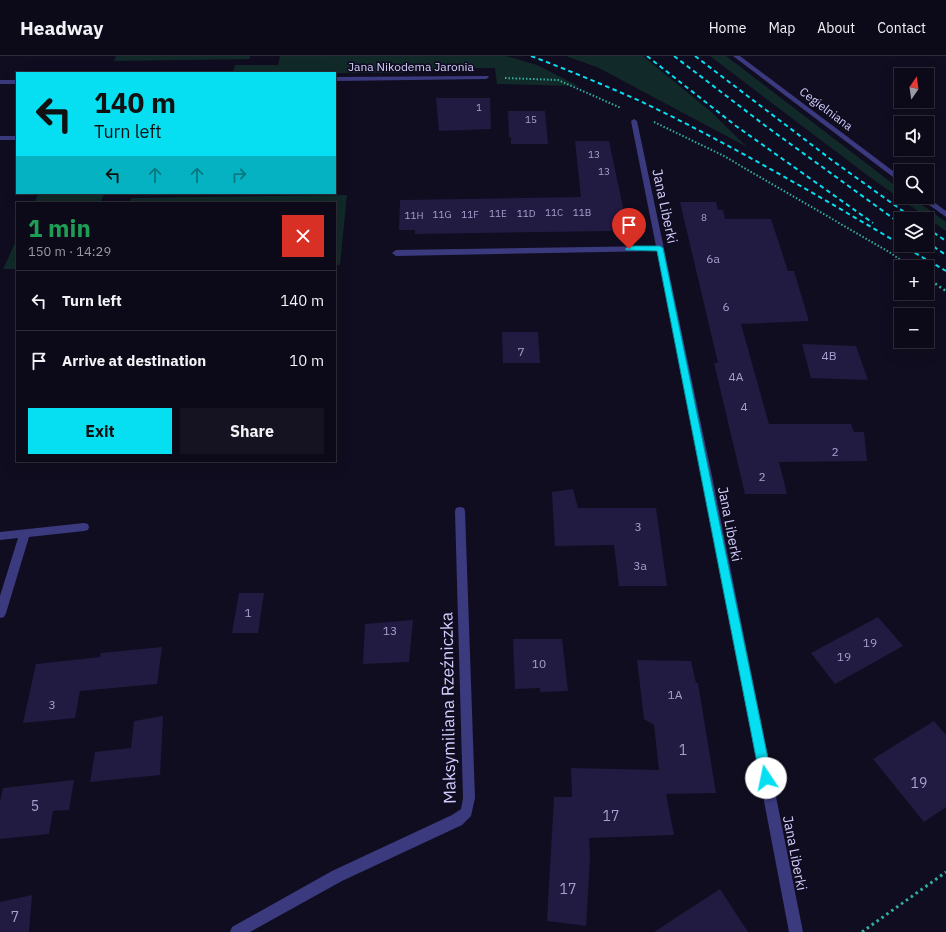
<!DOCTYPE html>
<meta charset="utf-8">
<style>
:root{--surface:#0c0a18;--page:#151321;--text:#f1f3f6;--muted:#9a9aa2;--line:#2c2b37;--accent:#06dff2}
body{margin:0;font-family:"IBM Plex Sans",sans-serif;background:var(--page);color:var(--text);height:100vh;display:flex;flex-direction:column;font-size:15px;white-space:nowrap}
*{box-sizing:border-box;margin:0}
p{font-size:13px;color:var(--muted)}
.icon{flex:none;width:22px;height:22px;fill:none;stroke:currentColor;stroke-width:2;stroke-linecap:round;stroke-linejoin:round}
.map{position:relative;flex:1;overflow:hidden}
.side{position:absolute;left:16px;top:146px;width:320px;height:260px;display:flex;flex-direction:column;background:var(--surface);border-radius:0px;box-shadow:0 4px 16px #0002,0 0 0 1px var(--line)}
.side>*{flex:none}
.hud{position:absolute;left:16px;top:16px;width:320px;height:122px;border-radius:0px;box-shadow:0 4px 16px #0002,0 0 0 1px var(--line);background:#06dff2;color:#111;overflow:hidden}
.needle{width:26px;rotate:13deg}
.tools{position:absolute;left:894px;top:12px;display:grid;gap:8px}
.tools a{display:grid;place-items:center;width:40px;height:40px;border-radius:0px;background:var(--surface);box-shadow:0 4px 16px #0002,0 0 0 1px var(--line);font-size:20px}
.pin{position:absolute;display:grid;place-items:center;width:34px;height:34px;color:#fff;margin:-41px -17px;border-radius:50% 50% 50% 0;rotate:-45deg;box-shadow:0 0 4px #0007}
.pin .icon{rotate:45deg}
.me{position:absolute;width:44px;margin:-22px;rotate:349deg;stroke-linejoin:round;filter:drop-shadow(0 0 3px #0008)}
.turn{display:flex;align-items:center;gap:14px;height:84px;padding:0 12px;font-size:18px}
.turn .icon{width:52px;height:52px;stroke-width:2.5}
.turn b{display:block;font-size:28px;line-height:34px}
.lanes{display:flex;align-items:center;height:38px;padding:0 12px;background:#0003;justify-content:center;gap:20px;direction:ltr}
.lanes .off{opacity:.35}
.round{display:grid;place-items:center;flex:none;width:42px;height:42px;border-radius:0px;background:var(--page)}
.overview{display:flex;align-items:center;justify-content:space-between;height:68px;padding:0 12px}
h1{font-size:24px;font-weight:700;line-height:30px;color:#1e9e55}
.action{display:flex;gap:8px;margin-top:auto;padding:8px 12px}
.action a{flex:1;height:46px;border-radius:0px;background:var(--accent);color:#111;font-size:16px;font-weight:700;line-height:46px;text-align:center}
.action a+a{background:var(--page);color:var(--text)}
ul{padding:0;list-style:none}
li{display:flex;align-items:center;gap:12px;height:60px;padding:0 12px;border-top:1px solid var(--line)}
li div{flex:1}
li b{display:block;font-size:15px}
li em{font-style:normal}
header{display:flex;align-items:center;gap:24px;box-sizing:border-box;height:56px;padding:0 20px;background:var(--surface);border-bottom:1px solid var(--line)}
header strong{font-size:19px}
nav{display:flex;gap:22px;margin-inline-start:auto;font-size:14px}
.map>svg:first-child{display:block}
.green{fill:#112a29}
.building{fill:#211a41}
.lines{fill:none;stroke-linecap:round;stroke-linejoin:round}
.path-far2{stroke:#31afa4;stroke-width:2;stroke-dasharray:1.5 2;stroke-linecap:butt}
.path-far1{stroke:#31afa4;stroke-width:2.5;stroke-dasharray:2 3;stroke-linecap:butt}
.path{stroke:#31afa4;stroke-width:3;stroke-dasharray:2.5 3.5;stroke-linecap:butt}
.minor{fill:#3b3a7e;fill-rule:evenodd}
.rail{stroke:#06dff2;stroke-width:2;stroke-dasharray:4.5 3.5;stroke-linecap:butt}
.route{fill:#06dff2;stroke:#04919d}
.labels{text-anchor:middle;stroke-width:3.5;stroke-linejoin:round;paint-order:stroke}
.far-number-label{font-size:10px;fill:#a6a1cf}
.far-street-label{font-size:12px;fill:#d2cefe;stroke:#100d20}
.number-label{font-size:12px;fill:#a6a1cf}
.street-label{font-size:14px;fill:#d2cefe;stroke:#100d20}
.near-number-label{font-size:14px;fill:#a6a1cf}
.near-street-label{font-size:17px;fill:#d2cefe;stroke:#100d20}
</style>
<header>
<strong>Headway</strong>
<nav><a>Home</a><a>Map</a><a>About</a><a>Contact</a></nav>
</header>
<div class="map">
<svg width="946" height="876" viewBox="0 0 946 876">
<rect width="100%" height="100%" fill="#100d20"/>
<g class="green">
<polygon points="116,0 250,0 250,3 114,5"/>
<polygon points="280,0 506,0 537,9 578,30 497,28 495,12 458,12 399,17 233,17 235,9 278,9"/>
<polygon points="566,0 643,0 710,55 747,91 599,12"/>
<polygon points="710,0 726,0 901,134 901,141 911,141 946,166 946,175 867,119"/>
<polygon points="104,138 100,147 34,147 38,139"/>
<polygon points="347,139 340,209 335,209 335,147 129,147 131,142"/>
<polygon points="17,183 17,213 3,213"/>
</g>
<g class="building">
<polygon points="436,42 490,42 491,73 439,75"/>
<polygon points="508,55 545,55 548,88 511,88 511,81 509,81"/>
<polygon points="575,85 609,85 627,170 611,171 612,175 415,178 415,174 399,174 400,144 581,141"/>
<polygon points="680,146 716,146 718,154 723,154 725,163 771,163 788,215 794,215 809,265 741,268 769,368 851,368 854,376 864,376 867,405 779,406 787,438 745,438 714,307 718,307"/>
<polygon points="502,276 538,276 540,307 503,307"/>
<polygon points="802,288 856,290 868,324 811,322"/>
<polygon points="573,433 578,452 656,452 667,530 619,530 614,489 555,490 552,436"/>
<polygon points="239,537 264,537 258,577 232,577"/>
<polygon points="878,561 903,590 835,628 811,597"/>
<polygon points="413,564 409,606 363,608 365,568"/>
<polygon points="513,583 562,583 568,635 540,636 540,632 515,633"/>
<polygon points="162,591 157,628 80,635 75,662 23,667 36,608 100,601 101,597"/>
<polygon points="637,604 691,605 696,627 698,627 716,737 666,738 674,779 589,782 590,801 586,870 547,865 554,741 572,741 571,712 659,714 654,669 644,663"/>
<polygon points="163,660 160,719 90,726 95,696 131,692 134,665"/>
<polygon points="934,665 946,679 946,751 924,766 873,703"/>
<polygon points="74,724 69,754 53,755 49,778 0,783 0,746 3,732"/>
<polygon points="720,833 748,876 654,876"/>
<polygon points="32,839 29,876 0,876 0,846"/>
</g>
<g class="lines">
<g class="path-far2">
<polyline points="505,22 558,24 621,52"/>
<polyline points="654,66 722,99 889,196 911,211"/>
</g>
<polyline class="path-far1" points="927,222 946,235"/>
<polyline class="path" points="862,876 946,816"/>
<g class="minor">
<polygon points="733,0 740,0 901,121 901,127"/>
<polygon points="488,20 489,21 486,23 335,25 335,21"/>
<rect x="0" y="24" width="17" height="4"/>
<polygon points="634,63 637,65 712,420 803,876 789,876 702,420 657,195 396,200 392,197 396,194 656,190 631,65"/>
<rect x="0" y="80" width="17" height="4"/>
<polygon points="918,141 927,141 946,155 946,161"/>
<polygon points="460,451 464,452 465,455 475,742 471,760 462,769 342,825 250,876 230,876 232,871 332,815 452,759 461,753 463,742 455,455 456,452"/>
<polygon points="84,467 88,468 89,471 88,474 84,475 29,481 6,557 4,561 0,562 0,540 18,482 0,484 0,476"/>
</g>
<g class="rail">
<path d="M 531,0 C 568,14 604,29 640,45 C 745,95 845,156 946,215"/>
<polyline points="647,0 736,70 873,167"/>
<polyline points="674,0 767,71 901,168"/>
<polyline points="695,0 833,105 914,163"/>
<polyline points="927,172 946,185"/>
<polyline points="927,186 946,199"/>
</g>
</g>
<polygon class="route" points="629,190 660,190 663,192 772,722 770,726 766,728 762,726 760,722 657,195 626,194 625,193"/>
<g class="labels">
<g class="far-number-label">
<text x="479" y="55">1</text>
<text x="531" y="67">15</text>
<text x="594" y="102">13</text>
<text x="604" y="119">13</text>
<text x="554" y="160">11C</text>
<text x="582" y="160">11B</text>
<text x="498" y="161">11E</text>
<text x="526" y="161">11D</text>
<text x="442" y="162">11G</text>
<text x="470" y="162">11F</text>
<text x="414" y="163">11H</text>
<text x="704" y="165">8</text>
</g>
<g class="far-street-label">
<text x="411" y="15">Jana Nikodema Jaronia</text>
<text transform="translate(826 53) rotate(37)" y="4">Cegielniana</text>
</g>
<g class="number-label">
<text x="713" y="207">6a</text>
<text x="726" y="255">6</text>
<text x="521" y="300">7</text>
<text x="829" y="304">4B</text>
<text x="736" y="325">4A</text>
<text x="744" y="355">4</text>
<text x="835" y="400">2</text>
<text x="762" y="425">2</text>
<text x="638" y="475">3</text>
<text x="640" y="514">3a</text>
<text x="248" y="561">1</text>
<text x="390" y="579">13</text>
<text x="870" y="591">19</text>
<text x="844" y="605">19</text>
<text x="539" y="612">10</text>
<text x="675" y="643">1A</text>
<text x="52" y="653">3</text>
</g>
<g class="street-label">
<text transform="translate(665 150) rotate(78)" y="5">Jana Liberki</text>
<text transform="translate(730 468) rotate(79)" y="5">Jana Liberki</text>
<text transform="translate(795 797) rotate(79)" y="5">Jana Liberki</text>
</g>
<g class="near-number-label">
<text x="683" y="699">1</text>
<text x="919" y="732">19</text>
<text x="35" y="755">5</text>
<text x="611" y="765">17</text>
<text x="568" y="838">17</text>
<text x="15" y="866">7</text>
</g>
<g class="near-street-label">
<text transform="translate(448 652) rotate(-91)" y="6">Maksymiliana Rzeźniczka</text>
</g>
</g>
</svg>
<div class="tools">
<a><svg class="needle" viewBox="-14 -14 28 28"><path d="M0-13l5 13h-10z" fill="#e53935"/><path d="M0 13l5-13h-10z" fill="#9a9aa2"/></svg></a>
<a><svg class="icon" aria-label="sound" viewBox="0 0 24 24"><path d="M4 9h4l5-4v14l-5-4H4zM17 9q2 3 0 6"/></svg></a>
<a><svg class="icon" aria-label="search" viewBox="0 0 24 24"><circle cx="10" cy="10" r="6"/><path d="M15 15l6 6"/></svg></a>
<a><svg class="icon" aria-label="layers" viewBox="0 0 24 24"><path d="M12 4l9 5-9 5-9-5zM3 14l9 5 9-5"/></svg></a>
<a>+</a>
<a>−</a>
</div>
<div class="pin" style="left:629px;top:193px;background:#d93025"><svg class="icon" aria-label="arrive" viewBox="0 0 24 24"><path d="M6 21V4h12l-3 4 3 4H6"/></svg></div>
<svg class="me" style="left:766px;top:722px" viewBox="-20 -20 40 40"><circle r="19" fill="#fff"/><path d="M0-13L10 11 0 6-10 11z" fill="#06dff2"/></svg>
<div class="hud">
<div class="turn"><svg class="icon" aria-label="left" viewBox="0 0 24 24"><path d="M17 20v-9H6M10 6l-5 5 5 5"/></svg><div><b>140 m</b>Turn left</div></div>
<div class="lanes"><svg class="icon" aria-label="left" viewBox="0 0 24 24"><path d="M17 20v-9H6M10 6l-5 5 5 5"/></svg><svg class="icon off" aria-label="ahead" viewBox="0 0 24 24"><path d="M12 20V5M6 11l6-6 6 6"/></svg><svg class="icon off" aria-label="ahead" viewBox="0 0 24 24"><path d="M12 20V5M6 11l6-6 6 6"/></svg><svg class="icon off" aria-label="right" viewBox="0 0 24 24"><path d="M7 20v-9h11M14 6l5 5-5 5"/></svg></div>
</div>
<section class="side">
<div class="overview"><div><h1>1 min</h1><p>150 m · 14:29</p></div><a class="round" style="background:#d93025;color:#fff"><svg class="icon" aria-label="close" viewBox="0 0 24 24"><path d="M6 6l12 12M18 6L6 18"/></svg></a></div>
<ul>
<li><svg class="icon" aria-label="left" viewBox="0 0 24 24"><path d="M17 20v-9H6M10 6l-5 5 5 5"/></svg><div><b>Turn left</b></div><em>140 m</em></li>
<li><svg class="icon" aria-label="arrive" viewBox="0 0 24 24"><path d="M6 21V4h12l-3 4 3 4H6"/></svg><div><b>Arrive at destination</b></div><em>10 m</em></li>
</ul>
<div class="action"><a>Exit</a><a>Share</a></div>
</section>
</div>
